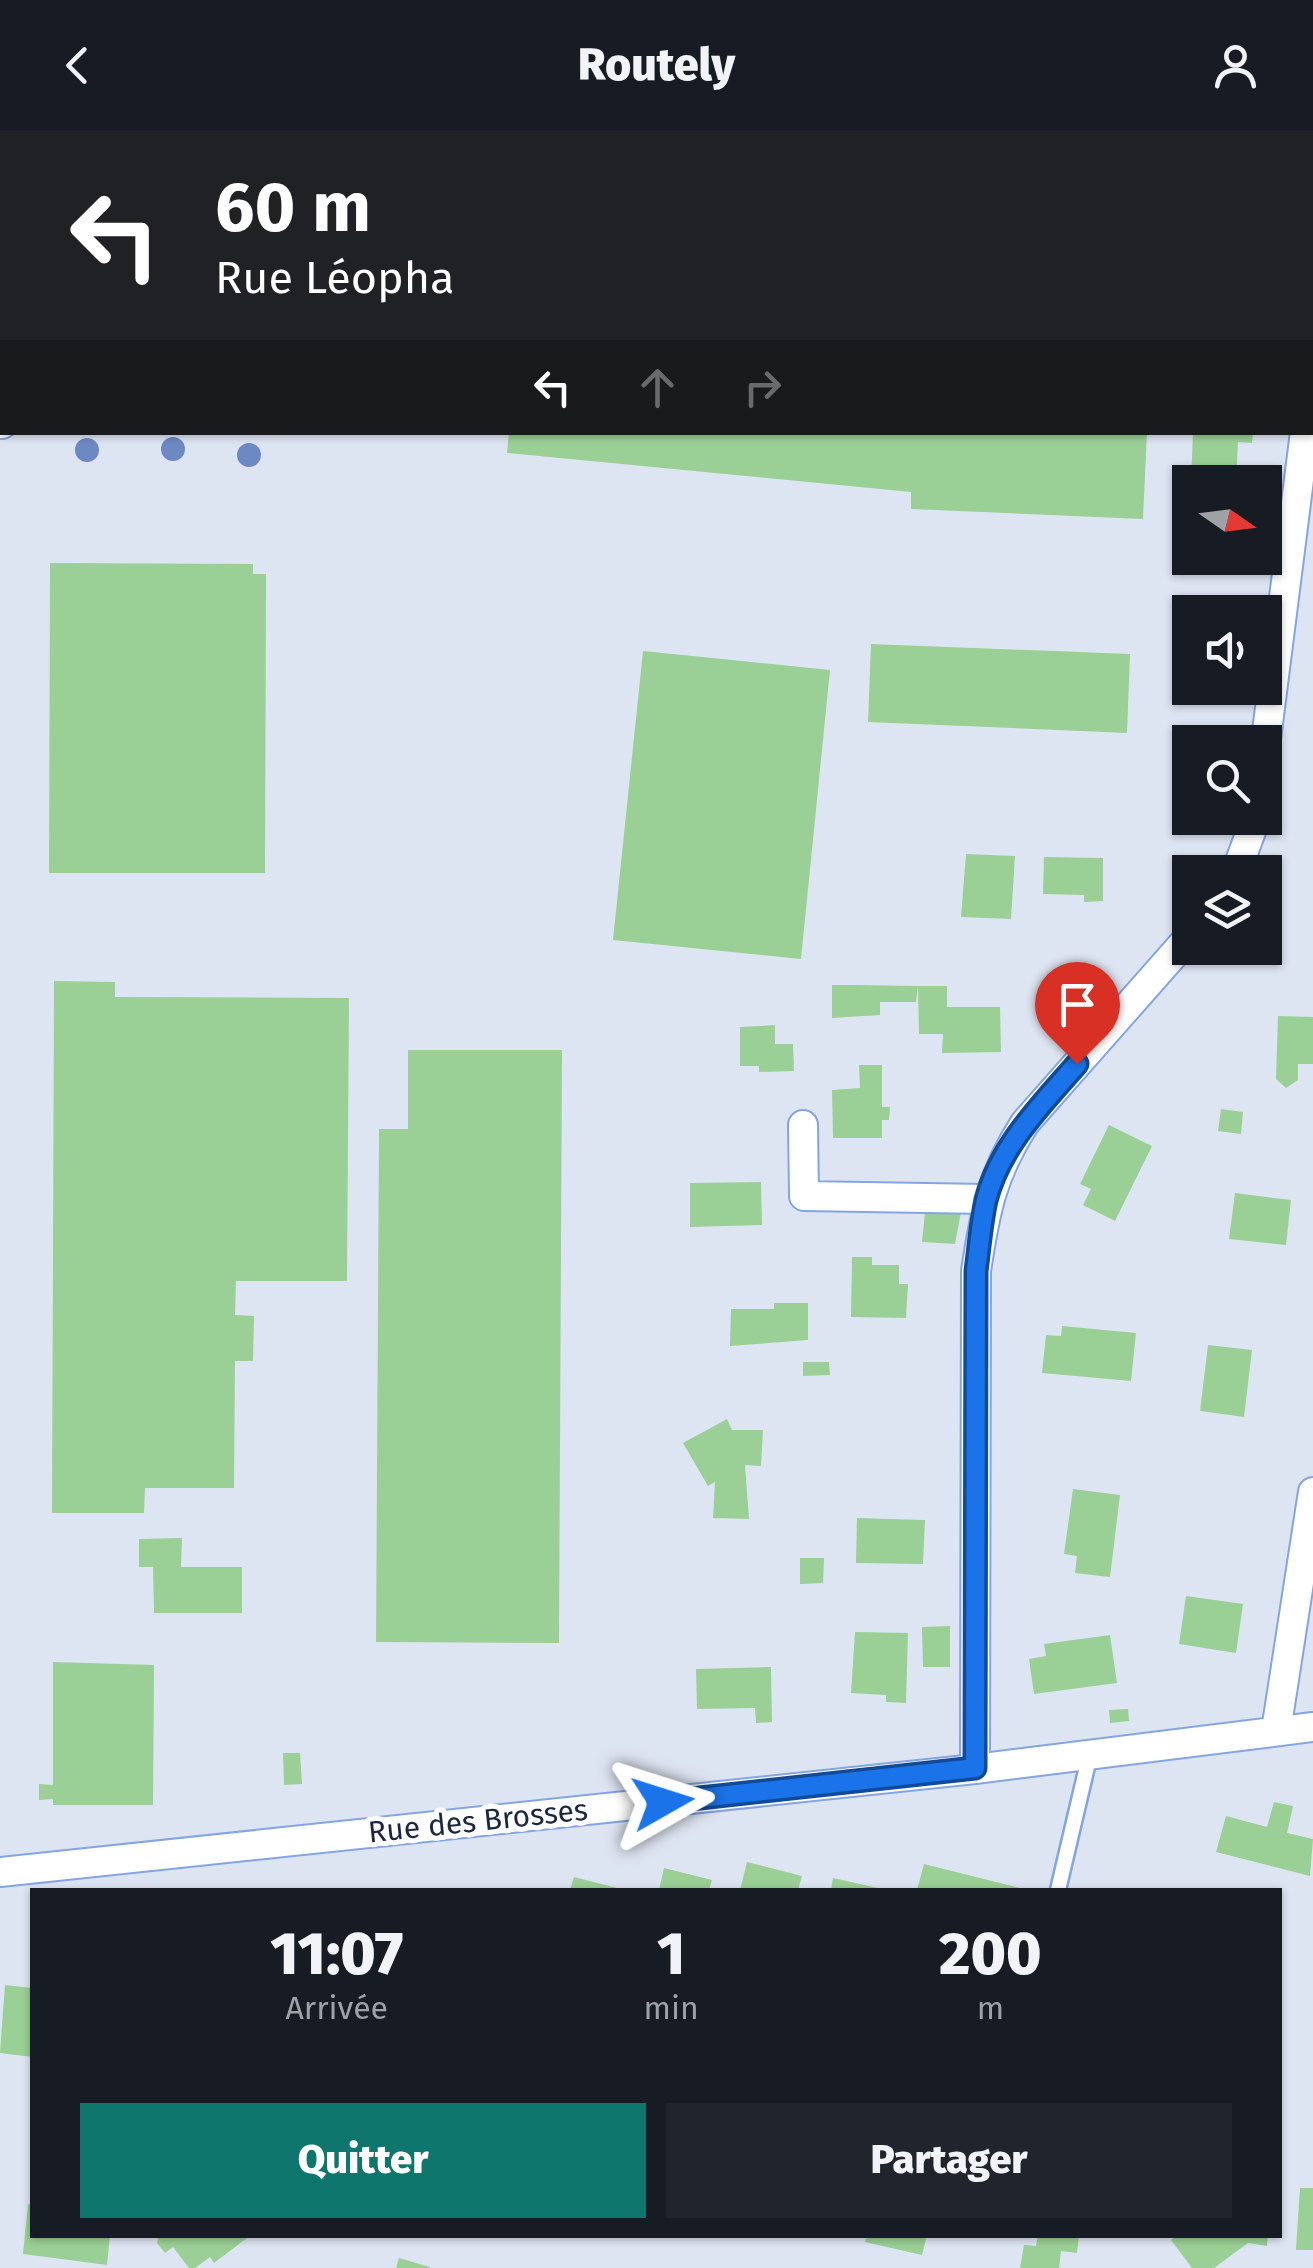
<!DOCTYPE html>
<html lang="fr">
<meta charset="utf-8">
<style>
:root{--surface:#171b24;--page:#20242c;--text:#f1f3f6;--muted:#9ea1a6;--accent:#0f766e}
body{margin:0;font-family:"Fira Sans",sans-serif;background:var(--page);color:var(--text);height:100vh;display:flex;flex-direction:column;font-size:38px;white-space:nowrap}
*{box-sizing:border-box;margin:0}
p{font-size:32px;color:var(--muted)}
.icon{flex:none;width:55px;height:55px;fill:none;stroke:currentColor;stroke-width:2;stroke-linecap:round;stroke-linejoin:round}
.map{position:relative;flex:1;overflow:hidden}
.side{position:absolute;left:30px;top:1758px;width:1252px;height:350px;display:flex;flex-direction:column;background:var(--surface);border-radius:0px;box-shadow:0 2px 8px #0004}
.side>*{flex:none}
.hud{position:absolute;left:0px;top:0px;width:1315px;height:305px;box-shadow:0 2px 8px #0004;background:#202124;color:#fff;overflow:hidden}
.needle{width:65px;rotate:104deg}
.buttons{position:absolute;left:1172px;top:335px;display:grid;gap:20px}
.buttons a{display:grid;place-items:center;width:110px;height:110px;border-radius:0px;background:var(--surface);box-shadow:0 2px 8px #0004;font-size:50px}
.pin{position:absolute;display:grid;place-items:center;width:85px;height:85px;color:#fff;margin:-102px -42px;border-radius:50% 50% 50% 0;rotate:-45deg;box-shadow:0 0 10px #0007}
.pin .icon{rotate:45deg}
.me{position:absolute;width:110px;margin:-55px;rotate:84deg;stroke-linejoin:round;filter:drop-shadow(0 0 8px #0008)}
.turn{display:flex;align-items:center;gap:35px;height:210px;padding:0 50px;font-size:45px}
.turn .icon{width:130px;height:130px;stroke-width:2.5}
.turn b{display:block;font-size:70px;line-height:85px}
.lanes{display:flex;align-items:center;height:95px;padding:0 50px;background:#0003;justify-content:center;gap:50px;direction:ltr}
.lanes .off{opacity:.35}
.eta{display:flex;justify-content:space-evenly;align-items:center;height:170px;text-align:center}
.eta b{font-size:60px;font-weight:800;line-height:70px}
.button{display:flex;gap:20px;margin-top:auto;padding:20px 50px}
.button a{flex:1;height:115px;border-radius:0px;background:var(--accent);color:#fff;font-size:40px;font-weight:800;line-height:115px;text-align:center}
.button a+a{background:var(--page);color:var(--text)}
header{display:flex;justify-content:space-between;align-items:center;height:130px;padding:0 50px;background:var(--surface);font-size:45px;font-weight:800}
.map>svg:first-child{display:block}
.building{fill:#9ad095}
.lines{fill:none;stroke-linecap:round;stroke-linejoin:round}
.service-casing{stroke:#83a5e4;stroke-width:19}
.minor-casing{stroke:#83a5e4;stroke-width:32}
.service{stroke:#fff;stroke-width:14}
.minor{stroke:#fff;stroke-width:28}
.tree{fill:#6d89c3}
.route-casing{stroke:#114b97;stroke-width:25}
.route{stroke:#1a73e8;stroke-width:18}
.labels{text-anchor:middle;stroke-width:10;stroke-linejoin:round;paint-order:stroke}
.street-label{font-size:30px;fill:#192740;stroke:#fff}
</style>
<header><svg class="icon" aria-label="back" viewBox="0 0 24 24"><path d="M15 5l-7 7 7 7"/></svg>Routely<svg class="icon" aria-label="person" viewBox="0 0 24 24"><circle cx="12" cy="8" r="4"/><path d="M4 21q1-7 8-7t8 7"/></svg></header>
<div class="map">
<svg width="1313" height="2138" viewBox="0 0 1313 2138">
<rect width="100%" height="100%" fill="#dee5f2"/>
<g class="building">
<polygon points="509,302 1147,302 1143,389 911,379 911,362 507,323"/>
<polygon points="1193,302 1253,302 1252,313 1238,312 1236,352 1191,352"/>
<polygon points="50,433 253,434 253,444 266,444 265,743 49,743"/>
<polygon points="871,514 1130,524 1127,603 868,592"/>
<polygon points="643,521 830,540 801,829 613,810"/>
<polygon points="966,724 1015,726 1011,789 961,787"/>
<polygon points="1044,727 1103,728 1103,771 1084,772 1084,765 1043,764"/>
<polygon points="54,851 115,852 115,867 349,868 347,1151 236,1151 235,1185 254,1186 253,1231 235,1231 234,1358 145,1358 144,1383 52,1383"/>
<polygon points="832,855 855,855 918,856 916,872 880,872 880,885 832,888"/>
<polygon points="918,856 947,856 947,877 1000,877 1001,922 942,923 943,904 919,904"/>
<polygon points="1278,886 1313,887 1313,934 1298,934 1298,950 1286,958 1276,949"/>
<polygon points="775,895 775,914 793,914 794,941 759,942 759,936 740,936 740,897"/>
<polygon points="408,920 562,920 559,1513 376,1512 379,999 408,999"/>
<polygon points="859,935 882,935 882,977 890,977 889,990 882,990 882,1008 833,1008 832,960 860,958"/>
<polygon points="1221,979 1243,982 1241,1004 1218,1001"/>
<polygon points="1109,995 1152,1016 1115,1091 1083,1075 1091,1059 1080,1054"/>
<polygon points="761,1052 762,1095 690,1097 690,1053"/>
<polygon points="1235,1063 1291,1070 1286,1115 1229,1109"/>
<polygon points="925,1082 961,1082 955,1114 922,1112"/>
<polygon points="852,1127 872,1127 872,1135 899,1135 899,1154 908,1154 906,1188 851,1187"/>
<polygon points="774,1173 808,1173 808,1210 730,1216 731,1179 774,1179"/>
<polygon points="1062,1196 1136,1203 1131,1251 1042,1243 1046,1205 1061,1206"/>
<polygon points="1208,1215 1252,1220 1244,1287 1200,1281"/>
<polygon points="803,1232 829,1232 830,1245 803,1246"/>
<polygon points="727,1289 732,1300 763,1300 761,1336 745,1335 749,1389 713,1388 715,1352 708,1356 683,1313"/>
<polygon points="1073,1359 1120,1365 1110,1447 1075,1443 1077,1426 1064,1424"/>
<polygon points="857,1388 925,1390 923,1434 856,1433"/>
<polygon points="182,1408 181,1437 242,1437 242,1483 154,1483 153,1437 139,1437 139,1409"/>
<polygon points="800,1428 824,1428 823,1453 800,1454"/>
<polygon points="1186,1466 1243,1474 1236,1523 1179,1514"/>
<polygon points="950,1496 950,1537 923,1537 922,1497"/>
<polygon points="855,1502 908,1503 906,1573 886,1572 886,1565 851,1563"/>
<polygon points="1110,1505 1117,1553 1034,1564 1029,1529 1046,1526 1044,1514"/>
<polygon points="53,1532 154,1535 153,1675 53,1675 53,1669 39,1670 39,1654 53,1655"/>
<polygon points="771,1537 772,1592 756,1593 755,1578 697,1579 696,1539"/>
<polygon points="1128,1579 1129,1591 1110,1593 1109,1580"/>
<polygon points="283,1623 300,1623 302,1654 284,1655"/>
<polygon points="1274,1672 1293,1676 1287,1703 1313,1709 1310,1746 1216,1722 1226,1686 1267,1697"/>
<polygon points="747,1732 802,1746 798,1760 740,1760"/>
<polygon points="924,1734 1024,1759 1024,1760 917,1760"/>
<polygon points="664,1738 712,1750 709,1760 659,1760"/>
<polygon points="574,1747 621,1759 620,1760 570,1760"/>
<polygon points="833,1748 878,1758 878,1760 831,1760"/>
<polygon points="5,1855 32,1858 32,1927 0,1923"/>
<polygon points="1300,2058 1313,2058 1313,2120 1296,2120"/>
<polygon points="28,2074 32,2075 32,2105 110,2105 107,2135 23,2124"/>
<polygon points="159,2105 251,2105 214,2133 210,2127 195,2138 189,2138 173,2117 165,2123 157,2113"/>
<polygon points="867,2105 927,2105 922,2125 865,2112"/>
<polygon points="1038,2105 1079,2105 1077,2123 1061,2121 1059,2138 1020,2138 1024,2115 1036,2116"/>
<polygon points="1177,2105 1268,2105 1267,2116 1248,2113 1214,2138 1192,2138 1171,2110"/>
<polygon points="399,2128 430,2137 430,2138 396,2138"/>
</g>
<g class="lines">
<g class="service-casing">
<polyline id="service" points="1058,1760 1090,1624"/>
</g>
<g class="minor-casing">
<g id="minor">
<polyline points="330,0 330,2"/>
<polyline points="1312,242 1313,238"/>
<polyline points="0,294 2,294"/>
<polyline points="1265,617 1305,302"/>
<polyline points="1236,742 1256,688"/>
<polyline points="803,995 804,1066 987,1069"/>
<polyline points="1276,1601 1313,1362"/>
<path d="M 975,1639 L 976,1141 C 985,1081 992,1044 1025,993 L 1190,806"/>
<polyline points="0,1742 975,1639 1313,1597"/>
</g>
</g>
<use href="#service" class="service"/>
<use href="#minor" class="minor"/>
</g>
<g class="tree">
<circle cx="173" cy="319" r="12"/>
<circle cx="87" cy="320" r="12"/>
<circle cx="249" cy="325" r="12"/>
</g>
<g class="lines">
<g class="route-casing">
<path id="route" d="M 663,1672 L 975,1638 L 976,1141 C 979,1118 981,1093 986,1070 C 1000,1016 1041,975 1077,934"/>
</g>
<use href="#route" class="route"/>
</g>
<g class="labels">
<g class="street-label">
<text transform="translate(478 1691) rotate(-6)" y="10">Rue des Brosses</text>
</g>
</g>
</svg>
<div class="buttons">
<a><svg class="needle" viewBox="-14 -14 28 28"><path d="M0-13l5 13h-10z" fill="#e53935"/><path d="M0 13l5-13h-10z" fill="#9ea1a6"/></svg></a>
<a><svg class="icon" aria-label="sound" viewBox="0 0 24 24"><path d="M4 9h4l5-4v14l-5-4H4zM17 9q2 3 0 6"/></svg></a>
<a><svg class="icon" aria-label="search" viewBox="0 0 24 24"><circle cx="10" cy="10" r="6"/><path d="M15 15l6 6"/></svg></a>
<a><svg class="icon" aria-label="layers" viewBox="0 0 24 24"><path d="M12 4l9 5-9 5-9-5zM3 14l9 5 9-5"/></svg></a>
</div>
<div class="pin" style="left:1077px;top:934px;background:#d93025"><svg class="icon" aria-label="arrive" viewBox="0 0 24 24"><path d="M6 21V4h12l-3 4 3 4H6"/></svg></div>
<svg class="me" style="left:663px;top:1672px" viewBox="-20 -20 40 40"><path d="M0-17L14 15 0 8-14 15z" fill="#1a73e8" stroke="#fff" stroke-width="4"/></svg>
<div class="hud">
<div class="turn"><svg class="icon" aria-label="left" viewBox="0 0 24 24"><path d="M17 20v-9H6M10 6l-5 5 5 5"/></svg><div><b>60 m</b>Rue Léopha</div></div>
<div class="lanes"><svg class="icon" aria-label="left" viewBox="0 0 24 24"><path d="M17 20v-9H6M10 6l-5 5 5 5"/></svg><svg class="icon off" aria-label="ahead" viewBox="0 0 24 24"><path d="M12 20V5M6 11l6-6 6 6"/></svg><svg class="icon off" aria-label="right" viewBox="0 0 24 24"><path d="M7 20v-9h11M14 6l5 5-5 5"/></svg></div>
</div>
<section class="side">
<div class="eta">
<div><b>11:07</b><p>Arrivée</p></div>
<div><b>1</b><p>min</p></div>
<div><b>200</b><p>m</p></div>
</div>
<div class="button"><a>Quitter</a><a>Partager</a></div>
</section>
</div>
